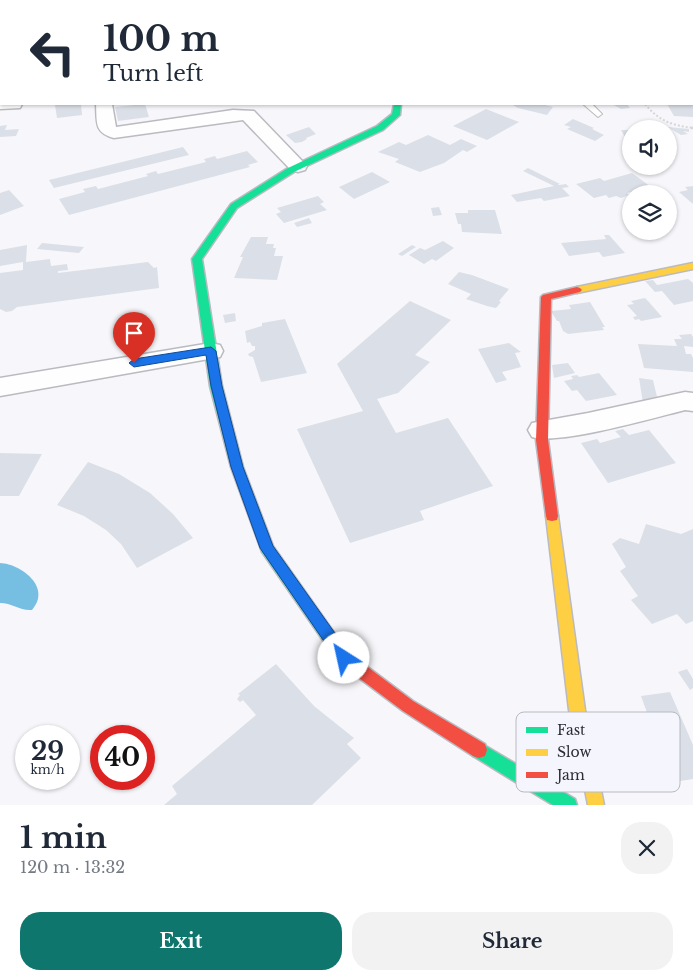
<!DOCTYPE html>
<meta charset="utf-8">
<style>
:root{--surface:#fff;--page:#f2f2f3;--text:#1f2937;--muted:#747a83;--accent:#0f766e}
body{margin:0;font-family:"Libre Baskerville",serif;background:var(--page);color:var(--text);height:100vh;display:flex;flex-direction:column;font-size:19px;white-space:nowrap}
*{box-sizing:border-box;margin:0}
p{font-size:16px;color:var(--muted)}
.icon{flex:none;width:28px;height:28px;fill:none;stroke:currentColor;stroke-width:2;stroke-linecap:round;stroke-linejoin:round}
.map{position:relative;height:805px;overflow:hidden}
.details{display:flex;flex-direction:column;background:var(--surface);flex:1}
.details>*{flex:none}
.banner{position:absolute;left:0px;top:0px;width:694px;height:105px;box-shadow:0 1px 4px #0004;background:#fff;color:var(--text);overflow:hidden}
.buttons{position:absolute;left:622px;top:120px;display:grid;gap:10px}
.buttons a{display:grid;place-items:center;width:55px;height:55px;border-radius:50%;background:var(--surface);box-shadow:0 1px 4px #0004;font-size:25px}
.speed{position:absolute;left:15px;top:725px;display:flex;gap:10px;font-size:25px;font-weight:700;text-align:center}
.speed>*{display:grid;place-content:center;width:65px;height:65px;border-radius:50%;background:var(--surface);box-shadow:0 1px 4px #0004;line-height:1}
.speed small{font-size:12px;font-weight:400}
.speed .limit{border:8px solid #d22;background:#fff;color:#111}
.pin{position:absolute;display:grid;place-items:center;width:42px;height:42px;color:#fff;margin:-51px -21px;border-radius:50% 50% 50% 0;rotate:-45deg;box-shadow:0 0 5px #0007}
.pin .icon{rotate:45deg}
.me{position:absolute;width:55px;margin:-28px;rotate:325deg;stroke-linejoin:round;filter:drop-shadow(0 0 4px #0008)}
.turn{display:flex;align-items:center;gap:18px;height:105px;padding:0 20px;font-size:22px}
.turn .icon{width:65px;height:65px;stroke-width:2.5}
.turn b{display:block;font-size:35px;line-height:42px}
.round{display:grid;place-items:center;flex:none;width:52px;height:52px;border-radius:20px;background:var(--page)}
.head{display:flex;align-items:center;justify-content:space-between;height:85px;padding:0 20px}
h1{font-size:30px;font-weight:700;line-height:38px}
.cta{display:flex;gap:10px;margin-top:auto;padding:10px 20px}
.cta a{flex:1;height:58px;border-radius:20px;background:var(--accent);color:#fff;font-size:20px;font-weight:700;line-height:58px;text-align:center}
.cta a+a{background:var(--page);color:var(--text)}
.map>svg:first-child{display:block}
.water{fill:#77bfe2}
.building{fill:#dbdfe7}
.lines{fill:none;stroke-linecap:round;stroke-linejoin:round}
.lane-casing{stroke:#babac0;stroke-width:2}
.street-casing{stroke:#babac0;stroke-width:3}
.fast-casing{stroke:#babac0;stroke-width:3}
.slow-casing{stroke:#babac0;stroke-width:3}
.jam-casing{stroke:#babac0;stroke-width:3}
.path-far1{stroke:#d7d7d8;stroke-width:2;stroke-dasharray:2 2;stroke-linecap:butt}
.path{stroke:#d7d7d8;stroke-width:2.5;stroke-dasharray:3 3;stroke-linecap:butt}
.lane{fill:#fefefe;fill-rule:evenodd}
.street{fill:#fefefe;fill-rule:evenodd}
.fast{fill:#16e098;fill-rule:evenodd}
.slow{fill:#ffcf43;fill-rule:evenodd}
.jam{fill:#f24e42;fill-rule:evenodd}
.route{fill:#1a73e8;stroke:#114b97}
.key{fill:#f5f5fd;stroke:#b9b9c1;stroke-width:1}
.key-label{font-size:14px;fill:#2c2c34}
</style>
<div class="map">
<svg width="693" height="805" viewBox="0 0 693 805">
<rect width="100%" height="100%" fill="#f7f7fb"/>
<path class="water" d="M 0,563 C 22,564 52,588 32,610 C 20,611 12,603 0,603 Z"/>
<g class="building">
<polygon points="69,104 81,104 82,115 57,118 55,105"/>
<polygon points="145,104 149,117 118,121 115,107"/>
<polygon points="515,104 541,104 553,107 547,115 518,108 513,105"/>
<polygon points="612,104 627,104 630,108 621,109"/>
<polygon points="667,104 693,104 693,117 674,116"/>
<polygon points="486,109 519,122 487,140 453,126"/>
<polygon points="573,119 594,128 592,129 604,135 595,141 567,129 571,127 564,125"/>
<polygon points="7,125 5,130 19,129 16,136 0,137 0,126"/>
<polygon points="309,127 316,134 306,138 307,139 302,142 295,143 286,135"/>
<polygon points="668,127 689,129 689,132 683,131 688,134 681,135"/>
<polygon points="621,130 631,130 631,144 625,140 626,139"/>
<polygon points="428,135 450,145 461,139 477,146 467,152 463,150 444,163 420,172 395,162 399,159 378,152 399,142 406,145"/>
<polygon points="183,147 189,155 54,188 49,180"/>
<polygon points="247,151 258,162 248,165 250,167 69,215 59,199 85,192 83,189 96,186 98,189 148,176 146,174 156,171 158,174 206,162 204,159 215,156 217,159"/>
<polygon points="528,168 560,184 558,184 559,185 566,184 569,187 562,188 570,196 544,201 541,198 517,202 511,195 554,186 523,171"/>
<polygon points="372,172 390,182 354,199 339,187"/>
<polygon points="632,173 651,187 627,193 629,195 621,198 616,196 609,198 606,195 594,198 576,184 600,178 604,181"/>
<polygon points="693,186 693,204 679,192 688,190 685,187"/>
<polygon points="9,190 24,206 0,215 0,193"/>
<polygon points="318,196 324,202 320,204 327,210 284,223 276,214 281,212 277,208"/>
<polygon points="439,207 442,215 433,216 431,208"/>
<polygon points="468,210 495,210 502,234 462,232 461,224 458,224 455,213 468,213"/>
<polygon points="309,218 312,223 297,227 294,223"/>
<polygon points="604,235 609,235 625,253 603,257 599,252 569,256 561,243 606,239"/>
<polygon points="251,237 268,237 266,244 274,244 273,248 276,248 274,256 283,256 277,280 234,278 243,257 240,257"/>
<polygon points="443,241 454,248 436,261 432,259 424,264 409,255 420,248 425,250"/>
<polygon points="42,243 84,247 79,253 37,249"/>
<polygon points="27,245 26,262 50,259 51,266 67,264 68,270 58,271 58,273 148,262 154,268 157,267 159,288 17,307 12,311 6,312 0,309 0,273 23,270 23,262 0,266 0,250"/>
<polygon points="412,245 416,247 402,256 398,254"/>
<polygon points="459,272 472,275 509,289 499,301 501,302 496,308 487,306 466,299 471,294 448,284"/>
<polygon points="688,279 693,283 693,301 674,305 662,291 655,292 645,281 653,280 657,285"/>
<polygon points="645,298 648,301 662,317 641,321 639,319 635,320 633,317 637,316 627,305 634,304 631,301"/>
<polygon points="410,301 451,320 415,355 430,362 398,393 377,399 396,433 448,418 493,486 420,511 424,520 350,543 297,429 363,411 337,364"/>
<polygon points="590,302 605,327 602,327 604,330 568,334 563,331 559,321 557,321 551,311 571,309 569,305"/>
<polygon points="235,313 236,321 225,323 223,315"/>
<polygon points="285,319 307,373 261,382 253,357 249,356 248,354 255,350 255,346 252,346 250,342 247,343 245,331 262,326 262,323"/>
<polygon points="691,334 693,337 693,347 684,346 686,354 691,354 693,358 693,372 644,368 638,344 677,346 674,339 682,339 679,335"/>
<polygon points="509,343 521,352 515,353 521,367 502,372 507,380 496,383 478,349"/>
<polygon points="568,363 575,373 554,378 552,365"/>
<polygon points="599,373 617,395 586,401 577,390 572,391 564,381 573,379 571,376 577,375 579,377"/>
<polygon points="639,378 653,380 658,401 643,403"/>
<polygon points="623,429 629,435 649,430 676,463 608,483 581,443 597,439 600,443 621,437 615,431"/>
<polygon points="0,453 42,454 19,496 0,496"/>
<polygon points="88,462 119,474 150,493 173,514 193,538 137,568 121,544 106,530 84,516 57,505"/>
<polygon points="646,524 681,534 693,529 693,621 686,624 677,614 652,624 631,600 638,596 620,571 626,567 612,544 620,538 639,544"/>
<polygon points="276,664 314,706 354,738 347,744 361,758 312,805 164,805 177,794 172,786 256,715 243,700 240,702 237,699 240,695 238,694"/>
<polygon points="687,669 693,679 693,688 690,690 678,672"/>
<polygon points="670,692 693,745 693,779 668,783 646,730 653,729 641,696"/>
</g>
<g class="lines">
<g class="lane-casing">
<g id="lane">
<rect x="692" y="17" width="1" height="4"/>
<rect x="692" y="30" width="1" height="4"/>
<polygon points="583,104 592,104 602,114 598,117"/>
</g>
</g>
<g class="street-casing">
<g id="street">
<polygon points="290,0 304,0 305,1 291,1"/>
<rect x="0" y="25" width="1" height="8"/>
<polygon points="0,99 1,104 22,104 20,108 0,109"/>
<path d="M 96,104 L 112,104 L 116,127 L 233,110 L 254,111 L 307,166 L 305,170 L 298,172 L 291,170 L 243,120 L 114,138 C 94,133 97,122 96,104 Z"/>
<polygon points="211,343 220,345 223,351 220,357 0,396 0,378"/>
<path d="M 685,392 L 693,393 L 693,411 L 685,410 C 653,418 560,445 532,437 L 528,430 L 532,423 L 588,413 Z"/>
</g>
</g>
<g class="fast-casing">
<g id="fast">
<polygon points="394,104 401,104 400,115 383,130 294,172 237,208 202,259 222,386 243,467 273,546 343,645 345,650 343,655 338,657 333,655 262,552 231,467 210,386 192,259 231,204 288,168 377,126 392,114"/>
<polygon points="479,742 575,799 577,805 553,805 473,756 471,750 473,744"/>
</g>
</g>
<g class="slow-casing">
<g id="slow">
<polygon points="693,263 693,269 577,293 572,290 577,287"/>
<polygon points="552,511 557,512 558,516 585,710 604,805 588,805 569,710 546,516 547,512"/>
</g>
</g>
<g class="jam-casing">
<g id="jam">
<polygon points="577,287 580,288 582,290 580,292 551,299 548,440 558,516 557,520 552,521 547,520 546,516 536,440 541,297 543,295"/>
<polygon points="338,643 343,645 349,653 413,701 485,744 487,750 485,756 479,758 473,756 403,711 339,663 331,650 333,645"/>
</g>
</g>
<path class="path-far1" d="M 645,104 C 659,121 671,125 693,128"/>
<polyline class="path" points="691,128 693,128"/>
<use href="#lane" class="lane"/>
<use href="#street" class="street"/>
<use href="#fast" class="fast"/>
<use href="#slow" class="slow"/>
<use href="#jam" class="jam"/>
</g>
<polygon class="route" points="211,347 216,351 222,386 243,467 273,546 349,653 352,658 349,663 344,665 339,663 260,548 231,467 211,386 206,355 134,367 129,363 134,359"/>
<rect x="516" y="712" width="164" height="80" rx="8" class="key"/>
<rect x="526" y="727" width="22" height="6" fill="#16e098"/>
<rect x="526" y="749" width="22" height="7" fill="#ffcf43"/>
<rect x="526" y="772" width="22" height="6" fill="#f24e42"/>
<g class="key-label">
<text x="557" y="735">Fast</text>
<text x="557" y="757">Slow</text>
<text x="557" y="780">Jam</text>
</g>
</svg>
<div class="buttons">
<a><svg class="icon" aria-label="sound" viewBox="0 0 24 24"><path d="M4 9h4l5-4v14l-5-4H4zM17 9q2 3 0 6"/></svg></a>
<a><svg class="icon" aria-label="layers" viewBox="0 0 24 24"><path d="M12 4l9 5-9 5-9-5zM3 14l9 5 9-5"/></svg></a>
</div>
<div class="speed"><div>29<small>km/h</small></div><div class="limit">40</div></div>
<div class="pin" style="left:134px;top:363px;background:#d93025"><svg class="icon" aria-label="arrive" viewBox="0 0 24 24"><path d="M6 21V4h12l-3 4 3 4H6"/></svg></div>
<svg class="me" style="left:344px;top:658px" viewBox="-20 -20 40 40"><circle r="19" fill="#fff"/><path d="M0-13L10 11 0 6-10 11z" fill="#1a73e8"/></svg>
<div class="banner">
<div class="turn"><svg class="icon" aria-label="left" viewBox="0 0 24 24"><path d="M17 20v-9H6M10 6l-5 5 5 5"/></svg><div><b>100 m</b>Turn left</div></div>
</div>
</div>
<section class="details">
<div class="head"><div><h1>1 min</h1><p>120 m · 13:32</p></div><a class="round"><svg class="icon" aria-label="close" viewBox="0 0 24 24"><path d="M6 6l12 12M18 6L6 18"/></svg></a></div>
<div class="cta"><a>Exit</a><a>Share</a></div>
</section>
